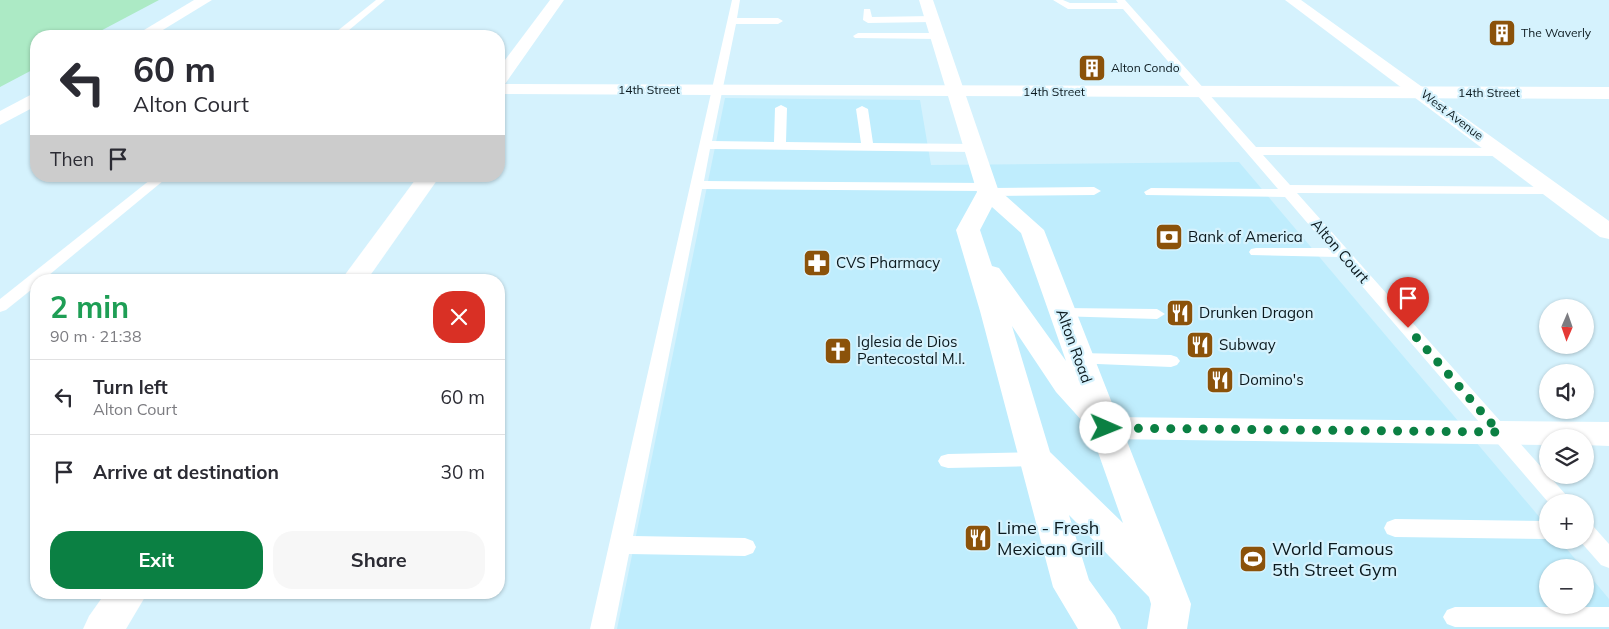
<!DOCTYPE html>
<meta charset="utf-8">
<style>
:root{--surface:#fff;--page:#f7f7f7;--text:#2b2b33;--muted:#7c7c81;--line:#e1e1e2;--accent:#0b8043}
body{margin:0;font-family:Mulish,sans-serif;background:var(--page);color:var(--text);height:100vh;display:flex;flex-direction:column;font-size:19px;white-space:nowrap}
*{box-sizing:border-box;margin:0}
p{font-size:16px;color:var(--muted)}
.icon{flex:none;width:28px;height:28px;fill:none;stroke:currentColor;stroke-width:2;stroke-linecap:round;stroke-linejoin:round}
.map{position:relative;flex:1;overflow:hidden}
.details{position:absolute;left:30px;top:274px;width:475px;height:325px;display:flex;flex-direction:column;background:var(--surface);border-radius:20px;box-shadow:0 1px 4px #0004}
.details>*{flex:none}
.hud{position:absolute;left:30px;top:30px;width:475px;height:152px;border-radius:20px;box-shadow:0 1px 4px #0004;background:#fff;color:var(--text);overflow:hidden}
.needle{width:32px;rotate:182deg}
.buttons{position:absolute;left:1539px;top:299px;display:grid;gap:10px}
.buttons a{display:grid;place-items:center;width:55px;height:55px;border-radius:50%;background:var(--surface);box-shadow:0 1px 4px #0004;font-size:25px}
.pin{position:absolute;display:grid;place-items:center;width:42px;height:42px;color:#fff;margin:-51px -21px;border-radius:50% 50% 50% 0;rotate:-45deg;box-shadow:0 0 5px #0007}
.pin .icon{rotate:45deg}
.me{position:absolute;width:55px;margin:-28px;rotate:91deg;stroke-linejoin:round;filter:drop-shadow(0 0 4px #0008)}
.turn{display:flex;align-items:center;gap:18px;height:105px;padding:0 20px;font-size:22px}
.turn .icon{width:65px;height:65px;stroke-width:2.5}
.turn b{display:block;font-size:35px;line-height:42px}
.then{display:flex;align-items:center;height:48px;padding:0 20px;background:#0003;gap:10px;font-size:19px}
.round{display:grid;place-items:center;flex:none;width:52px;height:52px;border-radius:20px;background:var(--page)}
.overview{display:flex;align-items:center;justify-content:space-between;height:85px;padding:0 20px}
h1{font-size:30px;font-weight:700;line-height:38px;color:#1e9e55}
.primary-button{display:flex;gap:10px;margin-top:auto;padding:10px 20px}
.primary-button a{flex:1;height:58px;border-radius:20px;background:var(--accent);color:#fff;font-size:20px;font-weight:700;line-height:58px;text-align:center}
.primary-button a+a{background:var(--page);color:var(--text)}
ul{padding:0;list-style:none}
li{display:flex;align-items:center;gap:15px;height:75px;padding:0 20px;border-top:1px solid var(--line)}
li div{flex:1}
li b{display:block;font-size:19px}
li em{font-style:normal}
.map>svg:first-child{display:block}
.built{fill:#bfedfd}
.green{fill:#aceac5}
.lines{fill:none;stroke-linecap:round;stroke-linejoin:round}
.service{fill:#fff;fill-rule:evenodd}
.minor{fill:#fff;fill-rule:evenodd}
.tertiary{fill:#fff;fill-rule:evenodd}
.trunk{fill:#fff;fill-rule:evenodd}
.route{stroke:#0b8043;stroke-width:9;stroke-dasharray:0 16.2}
.labels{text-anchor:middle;stroke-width:4.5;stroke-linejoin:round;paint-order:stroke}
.far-poi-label{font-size:12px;fill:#0b191e;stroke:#d5f2fd;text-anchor:start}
.far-street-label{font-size:12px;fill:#0b191e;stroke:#d5f2fd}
.poi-label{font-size:15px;fill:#0b191e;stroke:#d5f2fd;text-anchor:start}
.street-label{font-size:15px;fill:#0b191e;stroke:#d5f2fd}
.near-poi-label{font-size:18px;fill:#0b191e;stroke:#d5f2fd;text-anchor:start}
</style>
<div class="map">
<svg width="1609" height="629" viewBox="0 0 1609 629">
<rect width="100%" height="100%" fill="#d5f2fd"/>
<polygon class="built" points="725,98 920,100 931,165 1239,162 1547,526 1548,540 1559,540 1582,567 1548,568 1548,605 1585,605 1585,570 1609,599 1609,629 617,629"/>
<polygon class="green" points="0,0 159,0 91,36 36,36 36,68 0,87"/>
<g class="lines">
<g class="service">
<polygon points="376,0 385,0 342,36 331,36"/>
<polygon points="732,0 740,0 737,18 778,18 783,21 778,24 736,24 712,141 774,142 775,108 781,105 787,108 786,142 861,143 856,109 862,106 868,109 873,143 974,144 980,148 974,152 710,149 704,181 986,183 991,184 992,188 1094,187 1101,191 1094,195 988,196 983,195 982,191 702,189 633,536 745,538 753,541 756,547 753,553 745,556 629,554 614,629 590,629"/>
<polygon points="1053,0 1063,0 1070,3 1118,3 1116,0 1125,0 1256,147 1501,148 1507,152 1501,156 1263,155 1290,185 1558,187 1560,190 1553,194 1297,193 1567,496 1570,502 1548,502 1337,257 1251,255 1249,252 1251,249 1256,248 1329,248 1285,197 1146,195 1144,192 1151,188 1278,189 1123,9 1068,9"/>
<polygon points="864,9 870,9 872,17 932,16 937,19 932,22 868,23 863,20"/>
<polygon points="858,33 937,33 942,36 937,39 855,38 853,36"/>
<polygon points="155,176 169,176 43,280 36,280 36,286 6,310 0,312 0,299"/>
<polygon points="1062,308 1157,309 1165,314 1157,319 1056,316 1054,313"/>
<polygon points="1079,353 1171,355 1177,357 1180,361 1177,365 1171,367 1073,363 1070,359 1073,355"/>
<polygon points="1037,452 1044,454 1047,459 1044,464 1037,466 948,468 941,466 938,461 941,456 948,454"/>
<polygon points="1395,519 1548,521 1548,539 1395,537 1387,534 1384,528 1387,522"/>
<polygon points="1585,523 1593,526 1609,544 1609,568 1601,565 1579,540 1585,540"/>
<polygon points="1455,607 1609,607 1609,627 1455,627 1447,624 1443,617 1447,610"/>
</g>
<g class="minor">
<polygon points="194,0 212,0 153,36 134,36"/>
<polygon points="550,0 564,0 505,84 1609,87 1609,99 499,94 499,68"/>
<polygon points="36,92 36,106 0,125 0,111"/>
<polygon points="418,176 440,176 367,280 341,280"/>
<polygon points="1106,417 1609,422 1609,446 1585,445 1585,438 1548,438 1548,445 1106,439 1095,436 1090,428 1095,420"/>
<polygon points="106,592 148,592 126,629 83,629 89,616"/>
</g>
<polygon class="tertiary" points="1285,0 1301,0 1609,221 1609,239 1600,237"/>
<path class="trunk" d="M 919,0 L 933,0 L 998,189 L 1044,230 L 1191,604 L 1187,629 L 1147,629 L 1151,604 L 1149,597 L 1069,515 L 1089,580 L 1115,616 L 1121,629 L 1078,629 L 1053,587 L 980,311 L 956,230 L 977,192 ZM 992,207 L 1021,233 L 1066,361 L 999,268 L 992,266 L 980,230 ZM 1012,326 L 1056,392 L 1084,423 L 1088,424 L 1123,523 L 1050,452 Z"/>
</g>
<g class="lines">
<polyline class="route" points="1106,428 1499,432 1408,328"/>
</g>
<defs>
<g id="building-square" transform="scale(1.4375)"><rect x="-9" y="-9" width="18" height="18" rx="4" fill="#8b520a" stroke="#d5f2fd"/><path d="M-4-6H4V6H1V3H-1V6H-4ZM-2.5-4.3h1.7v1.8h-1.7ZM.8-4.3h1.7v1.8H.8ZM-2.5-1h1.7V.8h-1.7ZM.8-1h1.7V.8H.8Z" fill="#fff"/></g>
<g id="bank-square" transform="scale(1.4375)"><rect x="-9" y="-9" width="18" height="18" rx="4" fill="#8b520a" stroke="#d5f2fd"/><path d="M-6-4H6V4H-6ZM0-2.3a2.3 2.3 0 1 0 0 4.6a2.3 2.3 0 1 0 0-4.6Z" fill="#fff"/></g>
<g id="pharmacy-square" transform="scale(1.4375)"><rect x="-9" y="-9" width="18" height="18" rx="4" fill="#8b520a" stroke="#d5f2fd"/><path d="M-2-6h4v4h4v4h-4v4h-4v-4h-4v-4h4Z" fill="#fff"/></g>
<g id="restaurant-square" transform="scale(1.4375)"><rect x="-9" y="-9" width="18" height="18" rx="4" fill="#8b520a" stroke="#d5f2fd"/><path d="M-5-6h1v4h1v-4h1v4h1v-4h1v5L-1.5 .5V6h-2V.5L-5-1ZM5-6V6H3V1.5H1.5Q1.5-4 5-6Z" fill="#fff"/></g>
<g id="church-square" transform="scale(1.4375)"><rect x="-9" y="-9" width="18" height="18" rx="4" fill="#8b520a" stroke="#d5f2fd"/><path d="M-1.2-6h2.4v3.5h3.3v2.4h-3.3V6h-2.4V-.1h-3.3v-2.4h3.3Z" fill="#fff"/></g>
<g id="stadium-square" transform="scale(1.4375)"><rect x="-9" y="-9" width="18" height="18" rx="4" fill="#8b520a" stroke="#d5f2fd"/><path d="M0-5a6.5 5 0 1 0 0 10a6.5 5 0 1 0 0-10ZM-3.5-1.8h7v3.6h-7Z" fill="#fff"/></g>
</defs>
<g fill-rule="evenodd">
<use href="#building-square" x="1502" y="33"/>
<use href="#building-square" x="1092" y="68"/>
<use href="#bank-square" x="1169" y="237"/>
<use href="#pharmacy-square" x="817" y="263"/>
<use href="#restaurant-square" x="1180" y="313"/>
<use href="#restaurant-square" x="1200" y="345"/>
<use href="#church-square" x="838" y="351"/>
<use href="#restaurant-square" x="1220" y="380"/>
<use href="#restaurant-square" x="978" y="538"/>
<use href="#stadium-square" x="1253" y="559"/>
</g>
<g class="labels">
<g class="far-poi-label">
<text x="1521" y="37">The Waverly</text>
<text x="1111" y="72">Alton Condo</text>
</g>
<g class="far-street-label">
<text x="649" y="94">14th Street</text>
<text x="1054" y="96">14th Street</text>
<text x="1489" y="97">14th Street</text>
<text transform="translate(1452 115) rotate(37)" y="4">West Avenue</text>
</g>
<g class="poi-label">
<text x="1188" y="242">Bank of America</text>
<text x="836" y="268">CVS Pharmacy</text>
<text x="1199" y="318">Drunken Dragon</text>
<text x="857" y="347">Iglesia de Dios<tspan x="857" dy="17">Pentecostal M.I.</tspan></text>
<text x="1219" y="350">Subway</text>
<text x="1239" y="385">Domino's</text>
</g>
<g class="street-label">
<text transform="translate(1340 251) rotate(49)" y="5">Alton Court</text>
<text transform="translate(1074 346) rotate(70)" y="5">Alton Road</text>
</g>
<g class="near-poi-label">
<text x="997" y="534">Lime - Fresh<tspan x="997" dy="21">Mexican Grill</tspan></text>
<text x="1272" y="555">World Famous<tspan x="1272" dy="21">5th Street Gym</tspan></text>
</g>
</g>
</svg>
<div class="buttons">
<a><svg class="needle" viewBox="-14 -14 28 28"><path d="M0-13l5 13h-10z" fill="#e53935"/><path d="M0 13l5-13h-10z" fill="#7c7c81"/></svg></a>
<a><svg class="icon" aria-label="sound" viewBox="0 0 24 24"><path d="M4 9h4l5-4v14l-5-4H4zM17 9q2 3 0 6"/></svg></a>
<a><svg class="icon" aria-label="layers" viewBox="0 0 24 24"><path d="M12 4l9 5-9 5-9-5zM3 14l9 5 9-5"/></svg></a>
<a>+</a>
<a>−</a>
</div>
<div class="pin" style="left:1408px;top:328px;background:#d93025"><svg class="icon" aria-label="arrive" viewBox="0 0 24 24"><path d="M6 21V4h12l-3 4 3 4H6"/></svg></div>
<svg class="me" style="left:1106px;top:428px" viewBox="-20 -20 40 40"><circle r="19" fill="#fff"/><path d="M0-13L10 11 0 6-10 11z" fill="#0b8043"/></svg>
<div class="hud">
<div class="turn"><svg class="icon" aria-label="left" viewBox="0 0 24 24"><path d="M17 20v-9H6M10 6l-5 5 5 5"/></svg><div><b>60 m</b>Alton Court</div></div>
<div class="then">Then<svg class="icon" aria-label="arrive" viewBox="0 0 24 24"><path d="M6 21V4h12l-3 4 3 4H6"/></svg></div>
</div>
<section class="details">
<div class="overview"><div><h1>2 min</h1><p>90 m · 21:38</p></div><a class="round" style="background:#d93025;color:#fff"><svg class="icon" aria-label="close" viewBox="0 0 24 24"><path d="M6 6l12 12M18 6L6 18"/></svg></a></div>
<ul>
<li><svg class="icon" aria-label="left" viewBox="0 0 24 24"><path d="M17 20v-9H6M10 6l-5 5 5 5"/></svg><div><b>Turn left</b><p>Alton Court</p></div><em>60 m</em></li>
<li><svg class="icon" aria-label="arrive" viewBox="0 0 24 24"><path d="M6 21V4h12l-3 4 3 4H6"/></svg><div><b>Arrive at destination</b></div><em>30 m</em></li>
</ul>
<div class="primary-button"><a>Exit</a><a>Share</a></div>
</section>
</div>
